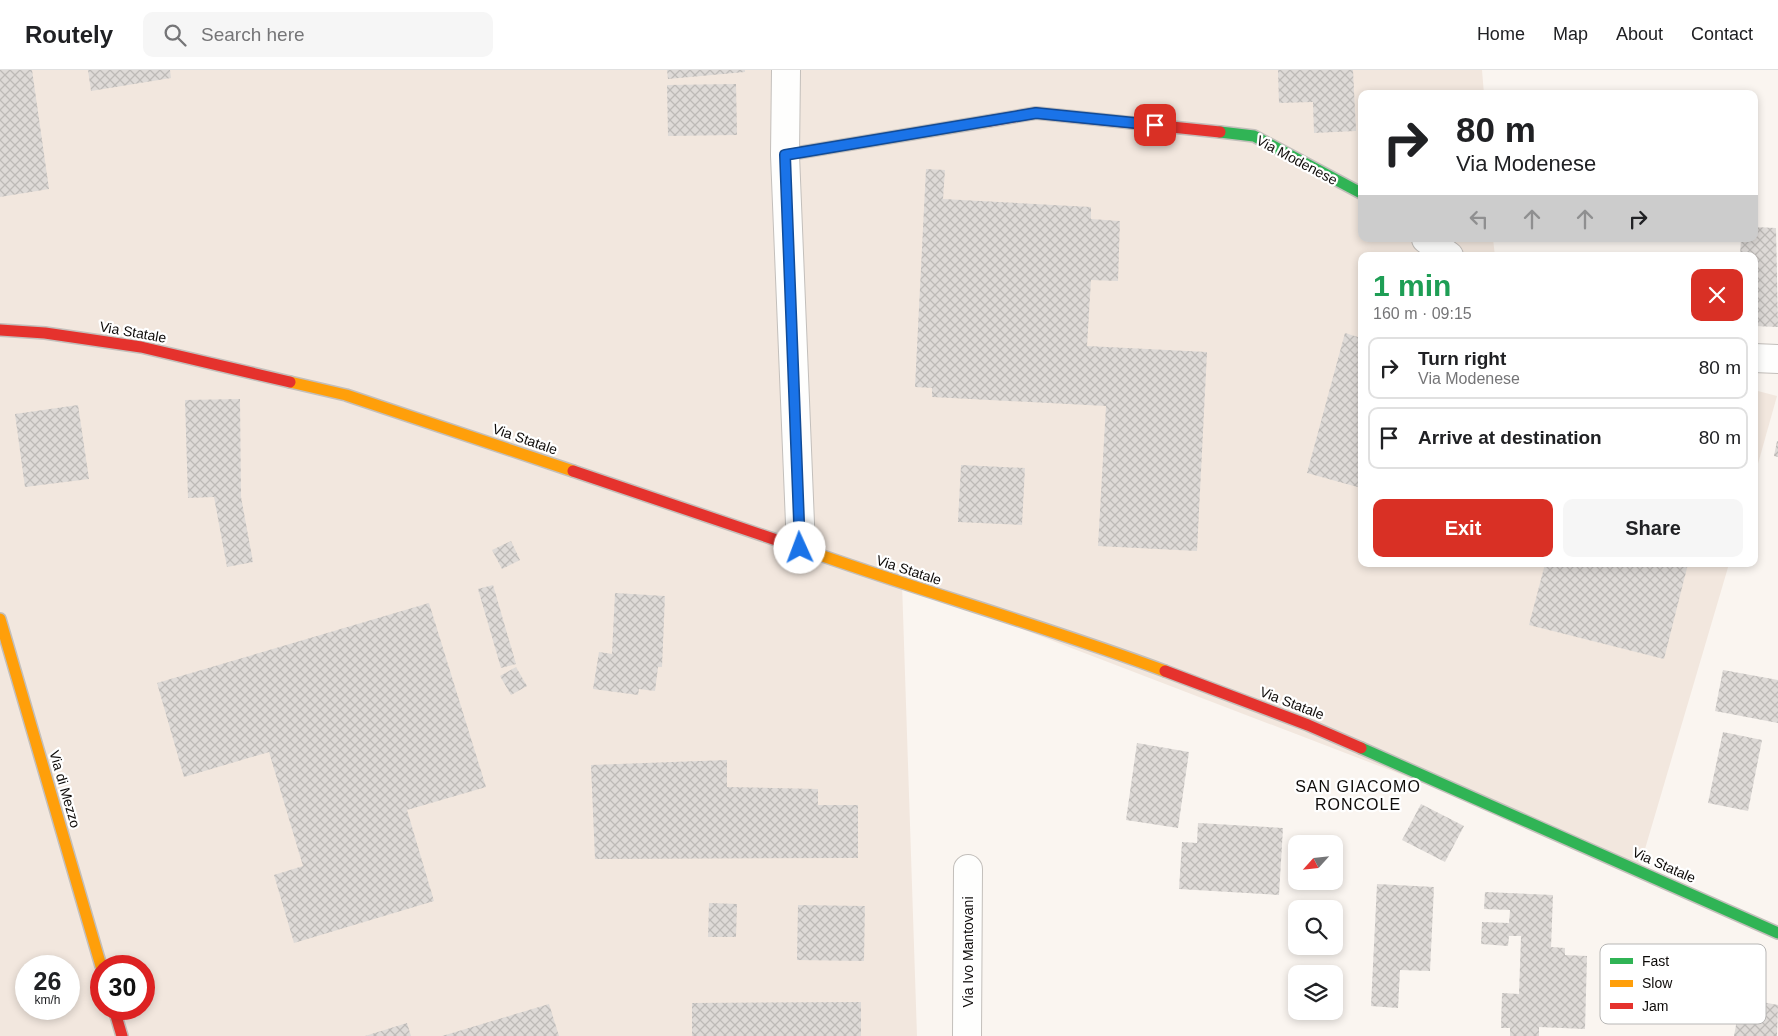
<!DOCTYPE html>
<meta charset="utf-8">
<style>
:root{--surface:#fff;--page:#f6f6f6;--text:#202124;--muted:#757577;--line:#e0e0e0;--accent:#d93025}
body{margin:0;font-family:Helvetica,sans-serif;background:var(--page);color:var(--text);height:100vh;display:flex;flex-direction:column;font-size:19px;white-space:nowrap}
*{box-sizing:border-box;margin:0}
p{font-size:16px;color:var(--muted)}
.icon{flex:none;width:28px;height:28px;fill:none;stroke:currentColor;stroke-width:2;stroke-linecap:round;stroke-linejoin:round}
.map{position:relative;flex:1;overflow:hidden}
.sheet{position:absolute;left:1358px;top:182px;width:400px;height:315px;display:flex;flex-direction:column;background:var(--surface);border-radius:10px;box-shadow:0 2px 8px #0003}
.sheet>*{flex:none}
.banner{position:absolute;left:1358px;top:20px;width:400px;height:152px;border-radius:10px;box-shadow:0 2px 8px #0003;background:#fff;color:var(--text);overflow:hidden}
.needle{width:32px;rotate:243deg}
.fabs{position:absolute;left:1288px;top:765px;display:grid;gap:10px}
.fabs a{display:grid;place-items:center;width:55px;height:55px;border-radius:10px;background:var(--surface);box-shadow:0 2px 8px #0003;font-size:25px}
.speed{position:absolute;left:15px;top:885px;display:flex;gap:10px;font-size:25px;font-weight:700;text-align:center}
.speed>*{display:grid;place-content:center;width:65px;height:65px;border-radius:50%;background:var(--surface);box-shadow:0 2px 8px #0003;line-height:1}
.speed small{font-size:12px;font-weight:400}
.speed .limit{border:8px solid #d22;background:#fff;color:#111}
.pin{position:absolute;display:grid;place-items:center;width:42px;height:42px;color:#fff;margin:-21px;border-radius:10px;box-shadow:0 2px 8px #0006}
.me{position:absolute;width:55px;margin:-28px;rotate:358deg;stroke-linejoin:round;filter:drop-shadow(0 0 4px #0008)}
.turn{display:flex;align-items:center;gap:18px;height:105px;padding:0 15px;font-size:22px}
.turn .icon{width:65px;height:65px;stroke-width:2.5}
.turn b{display:block;font-size:35px;line-height:42px}
.lanes{display:flex;align-items:center;height:48px;padding:0 15px;background:#0003;justify-content:center;gap:25px;direction:ltr}
.lanes .off{opacity:.35}
.round{display:grid;place-items:center;flex:none;width:52px;height:52px;border-radius:10px;background:var(--page)}
.headline{display:flex;align-items:center;justify-content:space-between;height:85px;padding:0 15px}
h1{font-size:30px;font-weight:700;line-height:38px;color:#1e9e55}
.action{display:flex;gap:10px;margin-top:auto;padding:10px 15px}
.action a{flex:1;height:58px;border-radius:10px;background:var(--accent);color:#fff;font-size:20px;font-weight:700;line-height:58px;text-align:center}
.action a+a{background:var(--page);color:var(--text)}
ul{padding:0;list-style:none}
li{display:flex;align-items:center;gap:15px;height:62px;margin:0 10px 8px;padding:0 5px;border:2px solid var(--line);border-radius:10px}
li div{flex:1}
li b{display:block;font-size:19px}
li em{font-style:normal}
header{display:flex;align-items:center;gap:30px;box-sizing:border-box;height:70px;padding:0 25px;background:var(--surface);border-bottom:1px solid var(--line)}
header strong{font-size:24px}
nav{display:flex;gap:28px;margin-inline-start:auto;font-size:18px}
.search{width:350px;height:45px;background:var(--page);display:flex;align-items:center;gap:12px;box-sizing:border-box;padding:0 18px;border-radius:10px;color:var(--muted);font-size:19px}
.map>svg:first-child{display:block}
.built{fill:#f2e7de;fill-rule:evenodd}
.building{fill:url(#building-cross-hatch)}
.lines{fill:none;stroke-linecap:round;stroke-linejoin:round}
.street-casing{stroke:#c3bfbb;stroke-width:30}
.fast-casing{stroke:#c3bfbb;stroke-width:14}
.slow-casing{stroke:#c3bfbb;stroke-width:14}
.jam-casing{stroke:#c3bfbb;stroke-width:14}
.street{stroke:#fefefd;stroke-width:28}
.fast{stroke:#30b455;stroke-width:11}
.slow{stroke:#ff9f0a;stroke-width:11}
.jam{stroke:#e5322d;stroke-width:11}
.route-casing{stroke:#114b97;stroke-width:12}
.route{stroke:#1a73e8;stroke-width:9}
.labels{text-anchor:middle;stroke-width:4.5;stroke-linejoin:round;paint-order:stroke}
.street-label{font-size:14px;fill:#0e0b09;stroke:#fff}
.quarter-label{font-size:16px;letter-spacing:1px;fill:#0e0b09;stroke:#fff}
.key{fill:#fff;stroke:#b7b6b5;stroke-width:1}
.key-label{font-size:14px;fill:#0e0b09}
</style>
<header>
<strong>Routely</strong>
<div class="search"><svg class="icon" aria-label="search" viewBox="0 0 24 24"><circle cx="10" cy="10" r="6"/><path d="M15 15l6 6"/></svg>Search here</div>
<nav><a>Home</a><a>Map</a><a>About</a><a>Contact</a></nav>
</header>
<div class="map">
<svg width="1778" height="966" viewBox="0 0 1778 966">
<defs>
<pattern id="building-cross-hatch" width="8" height="8" patternUnits="userSpaceOnUse" patternTransform="scale(1.25)"><rect width="8" height="8" fill="#dedad7"/><path d="M0 0l8 8M0 8l8-8" fill="none" stroke="#bdbab7"/></pattern>
</defs>
<rect width="100%" height="100%" fill="#faf5f0"/>
<g class="built">
<path d="M 0,0 L 1482,0 L 1484,24 L 1361,24 L 1361,169 L 1493,169 L 1495,186 L 1361,186 L 1361,494 L 1729,494 L 1640,796 L 902,513 L 917,966 L 0,966 ZM 26,896 L 69,896 L 69,939 L 26,939 ZM 101,896 L 144,896 L 144,939 L 101,939 Z"/>
<polygon points="1754,320 1777,326 1754,408"/>
</g>
<g class="building">
<polygon points="0,0 32,0 49,119 0,127"/>
<polygon points="88,0 170,0 171,8 91,21"/>
<polygon points="667,0 745,0 745,2 668,9"/>
<polygon points="1278,0 1353,0 1356,61 1314,63 1313,32 1279,33"/>
<polygon points="736,14 737,65 668,66 667,15"/>
<polygon points="926,99 945,100 943,129 1091,137 1091,149 1120,151 1118,211 1091,210 1087,276 1207,282 1197,481 1098,476 1106,336 932,327 932,318 915,317"/>
<polygon points="1754,157 1776,158 1778,257 1754,256 1754,186 1740,186 1741,169 1754,169"/>
<polygon points="1345,263 1361,268 1361,418 1307,403"/>
<polygon points="240,329 241,427 253,492 227,497 214,427 188,428 185,330"/>
<polygon points="78,335 89,409 25,417 15,344"/>
<polygon points="1777,371 1778,371 1778,387 1774,386"/>
<polygon points="961,395 1025,398 1022,455 958,452"/>
<polygon points="511,471 520,490 502,499 492,480"/>
<polygon points="1545,494 1688,494 1664,589 1529,555"/>
<polygon points="493,515 516,594 501,598 478,519"/>
<polygon points="615,523 665,526 662,597 658,597 655,621 639,619 638,625 593,619 599,582 612,584"/>
<polygon points="429,533 486,717 407,740 434,831 294,873 274,805 303,796 269,682 184,707 157,613"/>
<polygon points="516,597 527,616 511,625 500,606"/>
<polygon points="1723,600 1778,610 1778,653 1715,641"/>
<polygon points="1723,662 1762,670 1748,741 1708,733"/>
<polygon points="1137,673 1189,682 1178,758 1126,750"/>
<polygon points="727,690 727,717 818,719 818,735 858,735 858,788 595,789 591,695"/>
<polygon points="1421,734 1464,756 1445,792 1402,770"/>
<polygon points="1198,753 1283,758 1279,825 1179,819 1182,772 1197,773"/>
<polygon points="1377,814 1434,817 1430,901 1400,900 1398,938 1371,936"/>
<polygon points="1485,822 1553,825 1551,877 1565,878 1565,885 1587,886 1585,959 1539,957 1539,966 1510,966 1510,958 1501,958 1502,923 1519,924 1521,866 1509,866 1508,876 1481,874 1482,852 1509,853 1510,840 1484,839"/>
<polygon points="709,833 737,834 736,867 708,867"/>
<polygon points="798,835 865,836 864,891 797,890"/>
<polygon points="1741,928 1778,935 1777,966 1734,966"/>
<polygon points="861,932 861,966 692,966 692,933"/>
<polygon points="549,934 559,966 442,966"/>
<polygon points="407,953 411,966 365,966"/>
</g>
<g class="lines">
<g class="street-casing">
<g id="street">
<polyline points="786,0 785,85 801,478"/>
<polyline points="1426,169 1449,186"/>
<polyline points="1754,288 1778,289"/>
<polyline points="967,966 968,799"/>
</g>
</g>
<g class="fast-casing">
<g id="fast">
<polyline points="1220,62 1254,66 1361,123"/>
<polyline points="1361,678 1778,863"/>
</g>
</g>
<g class="slow-casing">
<g id="slow">
<polyline points="785,85 989,51"/>
<polyline points="290,312 346,325 573,401"/>
<path d="M 803,479 C 923,522 1045,556 1165,601"/>
<polyline points="0,549 101,896"/>
</g>
</g>
<g class="jam-casing">
<g id="jam">
<polyline points="989,51 1036,43 1220,62"/>
<polyline points="0,260 45,263 141,277 290,312"/>
<polyline points="573,401 803,479"/>
<polyline points="1165,601 1308,655 1361,678"/>
<polyline points="114,939 122,966"/>
</g>
</g>
<use href="#street" class="street"/>
<use href="#fast" class="fast"/>
<use href="#slow" class="slow"/>
<use href="#jam" class="jam"/>
</g>
<g class="lines">
<g class="route-casing">
<polyline id="route" points="800,478 785,85 1036,43 1155,55"/>
</g>
<use href="#route" class="route"/>
</g>
<g class="labels">
<g class="street-label">
<text transform="translate(1297 90) rotate(28)" y="5">Via Modenese</text>
<text transform="translate(133 262) rotate(10)" y="5">Via Statale</text>
<text transform="translate(525 369) rotate(19)" y="5">Via Statale</text>
<text transform="translate(909 500) rotate(18)" y="5">Via Statale</text>
<text transform="translate(1292 633) rotate(21)" y="5">Via Statale</text>
<text transform="translate(65 719) rotate(74)" y="5">Via di Mezzo</text>
<text transform="translate(1664 795) rotate(24)" y="5">Via Statale</text>
<text transform="translate(968 882) rotate(-90)" y="5">Via Ivo Mantovani</text>
</g>
<g class="quarter-label">
<text x="1358" y="722">SAN GIACOMO<tspan x="1358" dy="18">RONCOLE</tspan></text>
</g>
</g>
<rect x="1600" y="874" width="166" height="80" rx="8" class="key"/>
<rect x="1610" y="888" width="23" height="6" fill="#30b455"/>
<rect x="1610" y="910" width="23" height="7" fill="#ff9f0a"/>
<rect x="1610" y="933" width="23" height="6" fill="#e5322d"/>
<g class="key-label">
<text x="1642" y="896">Fast</text>
<text x="1642" y="918">Slow</text>
<text x="1642" y="941">Jam</text>
</g>
</svg>
<div class="fabs">
<a><svg class="needle" viewBox="-14 -14 28 28"><path d="M0-13l5 13h-10z" fill="#e53935"/><path d="M0 13l5-13h-10z" fill="#757577"/></svg></a>
<a><svg class="icon" aria-label="search" viewBox="0 0 24 24"><circle cx="10" cy="10" r="6"/><path d="M15 15l6 6"/></svg></a>
<a><svg class="icon" aria-label="layers" viewBox="0 0 24 24"><path d="M12 4l9 5-9 5-9-5zM3 14l9 5 9-5"/></svg></a>
</div>
<div class="speed"><div>26<small>km/h</small></div><div class="limit">30</div></div>
<div class="pin" style="left:1155px;top:55px;background:#d93025"><svg class="icon" aria-label="arrive" viewBox="0 0 24 24"><path d="M6 21V4h12l-3 4 3 4H6"/></svg></div>
<svg class="me" style="left:800px;top:478px" viewBox="-20 -20 40 40"><circle r="19" fill="#fff"/><path d="M0-13L10 11 0 6-10 11z" fill="#1a73e8"/></svg>
<div class="banner">
<div class="turn"><svg class="icon" aria-label="right" viewBox="0 0 24 24"><path d="M7 20v-9h11M14 6l5 5-5 5"/></svg><div><b>80 m</b>Via Modenese</div></div>
<div class="lanes"><svg class="icon off" aria-label="left" viewBox="0 0 24 24"><path d="M17 20v-9H6M10 6l-5 5 5 5"/></svg><svg class="icon off" aria-label="ahead" viewBox="0 0 24 24"><path d="M12 20V5M6 11l6-6 6 6"/></svg><svg class="icon off" aria-label="ahead" viewBox="0 0 24 24"><path d="M12 20V5M6 11l6-6 6 6"/></svg><svg class="icon" aria-label="right" viewBox="0 0 24 24"><path d="M7 20v-9h11M14 6l5 5-5 5"/></svg></div>
</div>
<section class="sheet">
<div class="headline"><div><h1>1 min</h1><p>160 m · 09:15</p></div><a class="round" style="background:#d93025;color:#fff"><svg class="icon" aria-label="close" viewBox="0 0 24 24"><path d="M6 6l12 12M18 6L6 18"/></svg></a></div>
<ul>
<li><svg class="icon" aria-label="right" viewBox="0 0 24 24"><path d="M7 20v-9h11M14 6l5 5-5 5"/></svg><div><b>Turn right</b><p>Via Modenese</p></div><em>80 m</em></li>
<li><svg class="icon" aria-label="arrive" viewBox="0 0 24 24"><path d="M6 21V4h12l-3 4 3 4H6"/></svg><div><b>Arrive at destination</b></div><em>80 m</em></li>
</ul>
<div class="action"><a>Exit</a><a>Share</a></div>
</section>
</div>
